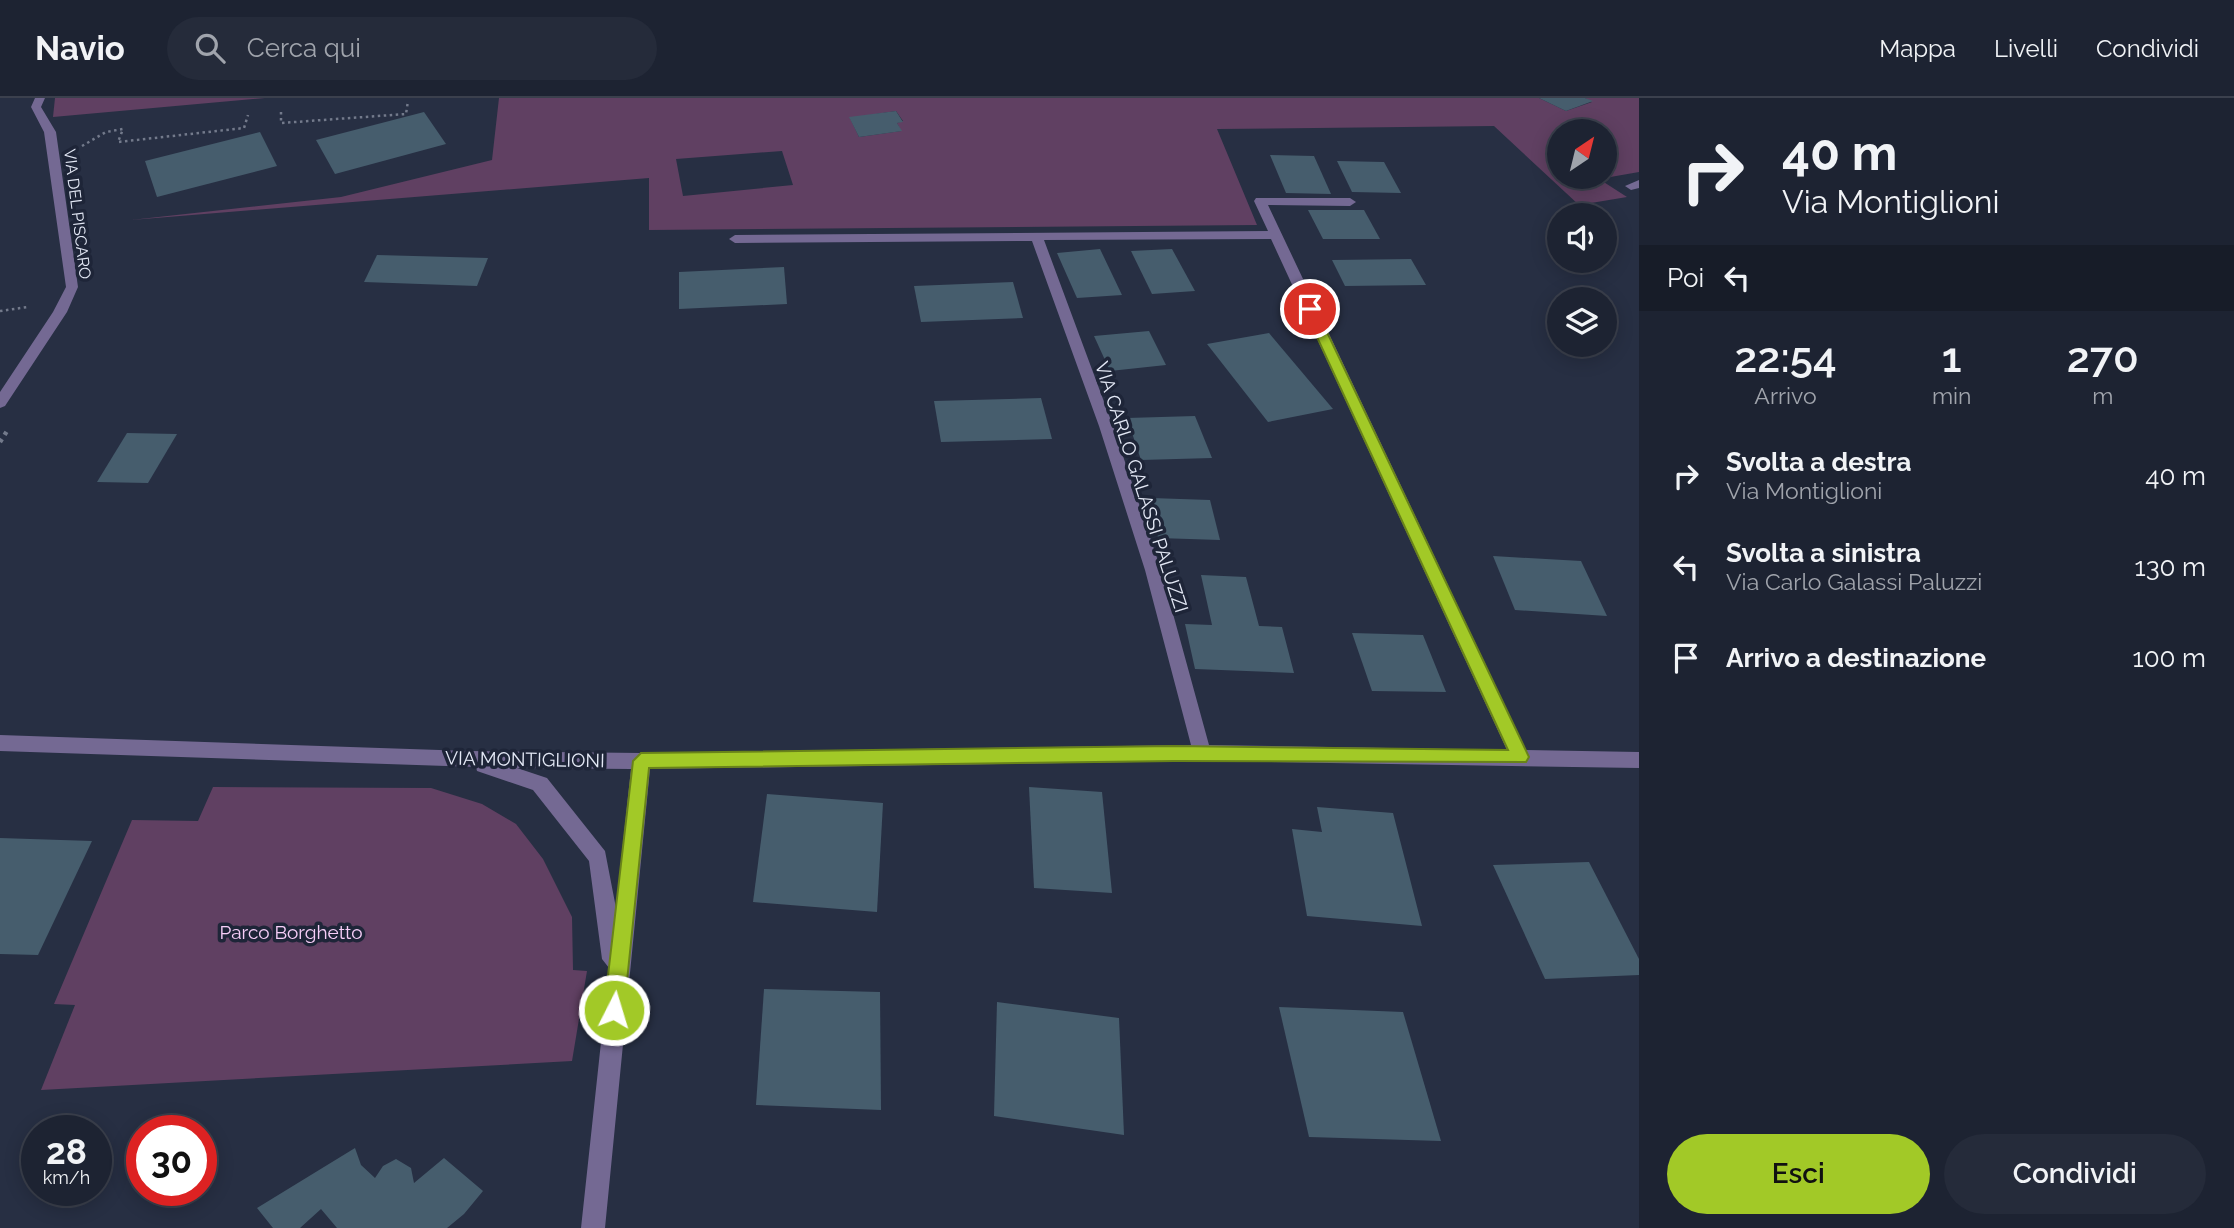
<!DOCTYPE html>
<html lang="it">
<style>
:root{--surface:#1d2332;--page:#252b3a;--text:#f1f3f6;--muted:#a0a4ac;--line:#3b404d;--accent:#a2c927}
body{margin:0;font-family:Raleway,sans-serif;background:var(--page);color:var(--text);height:100vh;display:flex;flex-direction:column;font-size:26px;white-space:nowrap}
*{box-sizing:border-box;margin:0}
p{font-size:23px;color:var(--muted)}
.icon{flex:none;width:38px;height:38px;fill:none;stroke:currentColor;stroke-width:2;stroke-linecap:round;stroke-linejoin:round}
.map{position:relative;flex:1;overflow:hidden}
.panel{display:flex;flex-direction:column;background:var(--surface);width:595px}
.panel>*{flex:none}
.guide{background:#1d2332;color:var(--text);overflow:hidden}
.needle{width:46px;rotate:35deg}
.fabs{position:absolute;left:1547px;top:21px;display:grid;gap:14px}
.fabs a{display:grid;place-items:center;width:70px;height:70px;border-radius:50%;background:var(--surface);box-shadow:0 4px 18px #0003,0 0 0 2px var(--line);font-size:35px}
.speed{position:absolute;left:21px;top:1017px;display:flex;gap:14px;font-size:35px;font-weight:700;text-align:center}
.speed>*{display:grid;place-content:center;width:91px;height:91px;border-radius:50%;background:var(--surface);box-shadow:0 4px 18px #0003,0 0 0 2px var(--line);line-height:1}
.speed small{font-size:18px;font-weight:400}
.speed .limit{border:10px solid #d22;background:#fff;color:#111}
.pin{position:absolute;display:grid;place-items:center;width:60px;height:60px;color:#fff;margin:-30px;border:4px solid #fff;border-radius:50%;box-shadow:0 2px 7px #0007}
.me{position:absolute;width:77px;margin:-38px;rotate:5deg;stroke-linejoin:round;filter:drop-shadow(0 0 5px #0008)}
.turn{display:flex;align-items:center;gap:24px;height:147px;padding:0 28px;font-size:32px}
.turn .icon{width:91px;height:91px;stroke-width:2.5}
.turn b{display:block;font-size:49px;line-height:60px}
.then{display:flex;align-items:center;height:66px;padding:0 28px;background:#0003;gap:14px;font-size:26px}
.eta{display:flex;justify-content:space-evenly;align-items:center;height:119px;text-align:center}
.eta b{font-size:42px;font-weight:600;line-height:49px}
.action{display:flex;gap:14px;margin-top:auto;padding:14px 28px}
.action a{flex:1;height:80px;border-radius:42px;background:var(--accent);color:#111;font-size:28px;font-weight:600;line-height:80px;text-align:center}
.action a+a{background:var(--page);color:var(--text)}
ul{padding:0;list-style:none}
li{display:flex;align-items:center;gap:21px;height:91px;padding:0 28px}
li div{flex:1}
li b{display:block;font-size:26px}
li em{font-style:normal}
header{display:flex;align-items:center;gap:42px;box-sizing:border-box;height:98px;padding:0 35px;background:var(--surface);border-bottom:2px solid var(--line)}
header strong{font-size:33px}
nav{display:flex;gap:38px;margin-inline-start:auto;font-size:24px}
.search{width:490px;height:63px;background:var(--page);display:flex;align-items:center;gap:18px;box-sizing:border-box;padding:0 24px;border-radius:38px;color:var(--muted);font-size:26px}
main{display:flex;flex:1;min-height:0}
.map>svg:first-child{display:block}
.green{fill:#604062;fill-rule:evenodd}
.building{fill:#465d6d}
.lines{fill:none;stroke-linecap:round;stroke-linejoin:round}
.path-far1{stroke:#737a8b;stroke-width:2.5;stroke-dasharray:2.5 3.5;stroke-linecap:butt}
.path{stroke:#737a8b;stroke-width:4.5;stroke-dasharray:3.5 5;stroke-linecap:butt}
.minor{fill:#746993;fill-rule:evenodd}
.route{fill:#a2c927;stroke:#698319;stroke-width:2}
.labels{text-anchor:middle;stroke-width:7;stroke-linejoin:round;paint-order:stroke}
.far-street-label{font-size:16px;fill:#e3e8f5;stroke:#1e2538}
.street-label{font-size:19px;fill:#e3e8f5;stroke:#1e2538}
.park-label{font-size:19px;fill:#f7cef8;stroke:#1e2538}
</style>
<header>
<strong>Navio</strong>
<div class="search"><svg class="icon" aria-label="search" viewBox="0 0 24 24"><circle cx="10" cy="10" r="6"/><path d="M15 15l6 6"/></svg>Cerca qui</div>
<nav><a>Mappa</a><a>Livelli</a><a>Condividi</a></nav>
</header>
<main>
<div class="map">
<svg width="1639" height="1130" viewBox="0 0 1639 1130">
<rect width="100%" height="100%" fill="#272f43"/>
<g class="green">
<polygon points="55,0 265,0 53,19"/>
<path d="M 499,0 L 1539,0 L 1566,13 L 1592,4 L 1585,0 L 1639,0 L 1639,74 L 1599,81 L 1627,99 L 1579,107 L 1494,28 L 1217,31 L 1257,127 L 649,132 L 649,80 L 131,122 L 341,99 L 492,62 ZM 896,13 L 903,23 L 897,25 L 901,33 L 859,39 L 850,20 ZM 1559,33 L 1605,33 L 1605,79 L 1559,79 ZM 782,53 L 793,87 L 683,98 L 676,61 Z"/>
<polygon points="213,689 431,690 482,706 516,726 543,761 572,819 573,872 587,873 572,963 41,992 75,907 54,906 132,722 198,723"/>
</g>
<g class="building">
<polygon points="1539,0 1585,0 1593,3 1566,13"/>
<polygon points="896,13 903,24 897,25 902,33 859,39 849,19"/>
<polygon points="424,14 446,46 335,76 316,42"/>
<polygon points="260,34 277,68 157,99 145,63"/>
<polygon points="1270,57 1314,58 1331,96 1286,95"/>
<polygon points="1337,63 1384,64 1401,95 1352,94"/>
<polygon points="1308,112 1364,112 1380,141 1323,141"/>
<polygon points="1100,151 1122,197 1077,200 1057,155"/>
<polygon points="1172,151 1195,193 1152,196 1131,153"/>
<polygon points="377,157 488,160 477,188 364,184"/>
<polygon points="1411,161 1426,187 1345,188 1332,162"/>
<polygon points="784,169 787,206 679,211 679,174"/>
<polygon points="1013,184 1023,220 921,224 914,188"/>
<polygon points="1149,233 1166,267 1110,273 1094,238"/>
<polygon points="1269,235 1333,311 1268,324 1207,246"/>
<polygon points="1041,300 1052,341 941,344 934,303"/>
<polygon points="1195,318 1212,360 1141,362 1127,320"/>
<polygon points="127,335 177,336 148,385 97,384"/>
<polygon points="1151,400 1210,402 1220,442 1158,440"/>
<polygon points="1493,458 1581,463 1607,518 1515,512"/>
<polygon points="1201,477 1246,479 1259,528 1282,529 1294,575 1195,571 1185,526 1212,527"/>
<polygon points="1352,535 1423,537 1446,594 1372,593"/>
<polygon points="1029,689 1102,694 1112,795 1034,790"/>
<polygon points="767,696 883,705 877,814 753,804"/>
<polygon points="1317,709 1393,715 1422,828 1307,818 1292,731 1322,734"/>
<polygon points="0,740 92,743 38,857 0,856"/>
<polygon points="1589,764 1639,861 1639,877 1545,881 1493,767"/>
<polygon points="764,891 880,894 881,1012 756,1007"/>
<polygon points="997,904 1119,920 1124,1037 994,1018"/>
<polygon points="1279,909 1403,914 1441,1043 1309,1039"/>
<polygon points="355,1050 361,1067 375,1080 383,1068 396,1061 411,1070 414,1085 444,1060 483,1093 464,1116 447,1130 337,1130 321,1111 300,1130 273,1130 257,1110"/>
</g>
<g class="lines">
<g class="path-far1">
<polyline points="281,14 281,25 406,16 408,3"/>
<polyline points="82,48 106,34 123,31 118,44 244,30 248,17"/>
<polyline points="0,213 28,209"/>
</g>
<polyline class="path" points="0,344 9,330"/>
<g class="minor">
<polygon points="35,0 45,0 41,9 56,34 78,189 67,214 5,308 0,310 0,294 53,214 66,189 44,34 31,9"/>
<polygon points="1639,82 1639,90 1631,92 1625,88"/>
<path d="M 1256,100 L 1350,100 L 1356,104 L 1350,108 L 1268,107 L 1526,652 L 1639,654 L 1639,670 L 1202,663 L 650,671 L 605,1130 L 581,1130 L 609,870 L 602,861 L 589,763 L 533,692 L 477,673 L 476,669 L 0,653 L 0,637 L 469,653 L 641,655 L 1191,647 L 1145,472 L 1099,328 L 1032,143 L 735,145 L 729,141 L 735,137 L 1268,133 L 1254,103 ZM 1271,141 L 1507,652 L 1209,647 L 1161,472 L 1113,328 L 1044,142 ZM 517,670 L 631,671 L 616,810 L 605,753 L 547,680 Z"/>
</g>
</g>
<polygon class="route" points="1310,208 1316,211 1529,659 1526,664 1174,663 649,670 624,912 621,919 614,922 607,919 604,912 633,663 641,655 1174,648 1508,652 1304,211"/>
<g class="labels">
<g class="far-street-label">
<text transform="translate(78 116) rotate(83)" y="6">VIA DEL PISCARO</text>
</g>
<g class="street-label">
<text transform="translate(1142 389) rotate(72)" y="7">VIA CARLO GALASSI PALUZZI</text>
<text transform="translate(525 661) rotate(1)" y="7">VIA MONTIGLIONI</text>
</g>
<g class="park-label">
<text x="291" y="841">Parco Borghetto</text>
</g>
</g>
</svg>
<div class="fabs">
<a><svg class="needle" viewBox="-14 -14 28 28"><path d="M0-13l5 13h-10z" fill="#e53935"/><path d="M0 13l5-13h-10z" fill="#a0a4ac"/></svg></a>
<a><svg class="icon" aria-label="sound" viewBox="0 0 24 24"><path d="M4 9h4l5-4v14l-5-4H4zM17 9q2 3 0 6"/></svg></a>
<a><svg class="icon" aria-label="layers" viewBox="0 0 24 24"><path d="M12 4l9 5-9 5-9-5zM3 14l9 5 9-5"/></svg></a>
</div>
<div class="speed"><div>28<small>km/h</small></div><div class="limit">30</div></div>
<div class="pin" style="left:1310px;top:211px;background:#d93025"><svg class="icon" aria-label="arrive" viewBox="0 0 24 24"><path d="M6 21V4h12l-3 4 3 4H6"/></svg></div>
<svg class="me" style="left:614px;top:912px" viewBox="-20 -20 40 40"><circle r="17" fill="#a2c927" stroke="#fff" stroke-width="3"/><path d="M0-11L8 9 0 5-8 9z" fill="#fff"/></svg>
</div>
<section class="panel">
<div class="guide">
<div class="turn"><svg class="icon" aria-label="right" viewBox="0 0 24 24"><path d="M7 20v-9h11M14 6l5 5-5 5"/></svg><div><b>40 m</b>Via Montiglioni</div></div>
<div class="then">Poi<svg class="icon" aria-label="left" viewBox="0 0 24 24"><path d="M17 20v-9H6M10 6l-5 5 5 5"/></svg></div>
</div>
<div class="eta">
<div><b>22:54</b><p>Arrivo</p></div>
<div><b>1</b><p>min</p></div>
<div><b>270</b><p>m</p></div>
</div>
<ul>
<li><svg class="icon" aria-label="right" viewBox="0 0 24 24"><path d="M7 20v-9h11M14 6l5 5-5 5"/></svg><div><b>Svolta a destra</b><p>Via Montiglioni</p></div><em>40 m</em></li>
<li><svg class="icon" aria-label="left" viewBox="0 0 24 24"><path d="M17 20v-9H6M10 6l-5 5 5 5"/></svg><div><b>Svolta a sinistra</b><p>Via Carlo Galassi Paluzzi</p></div><em>130 m</em></li>
<li><svg class="icon" aria-label="arrive" viewBox="0 0 24 24"><path d="M6 21V4h12l-3 4 3 4H6"/></svg><div><b>Arrivo a destinazione</b></div><em>100 m</em></li>
</ul>
<div class="action"><a>Esci</a><a>Condividi</a></div>
</section>
</main>
